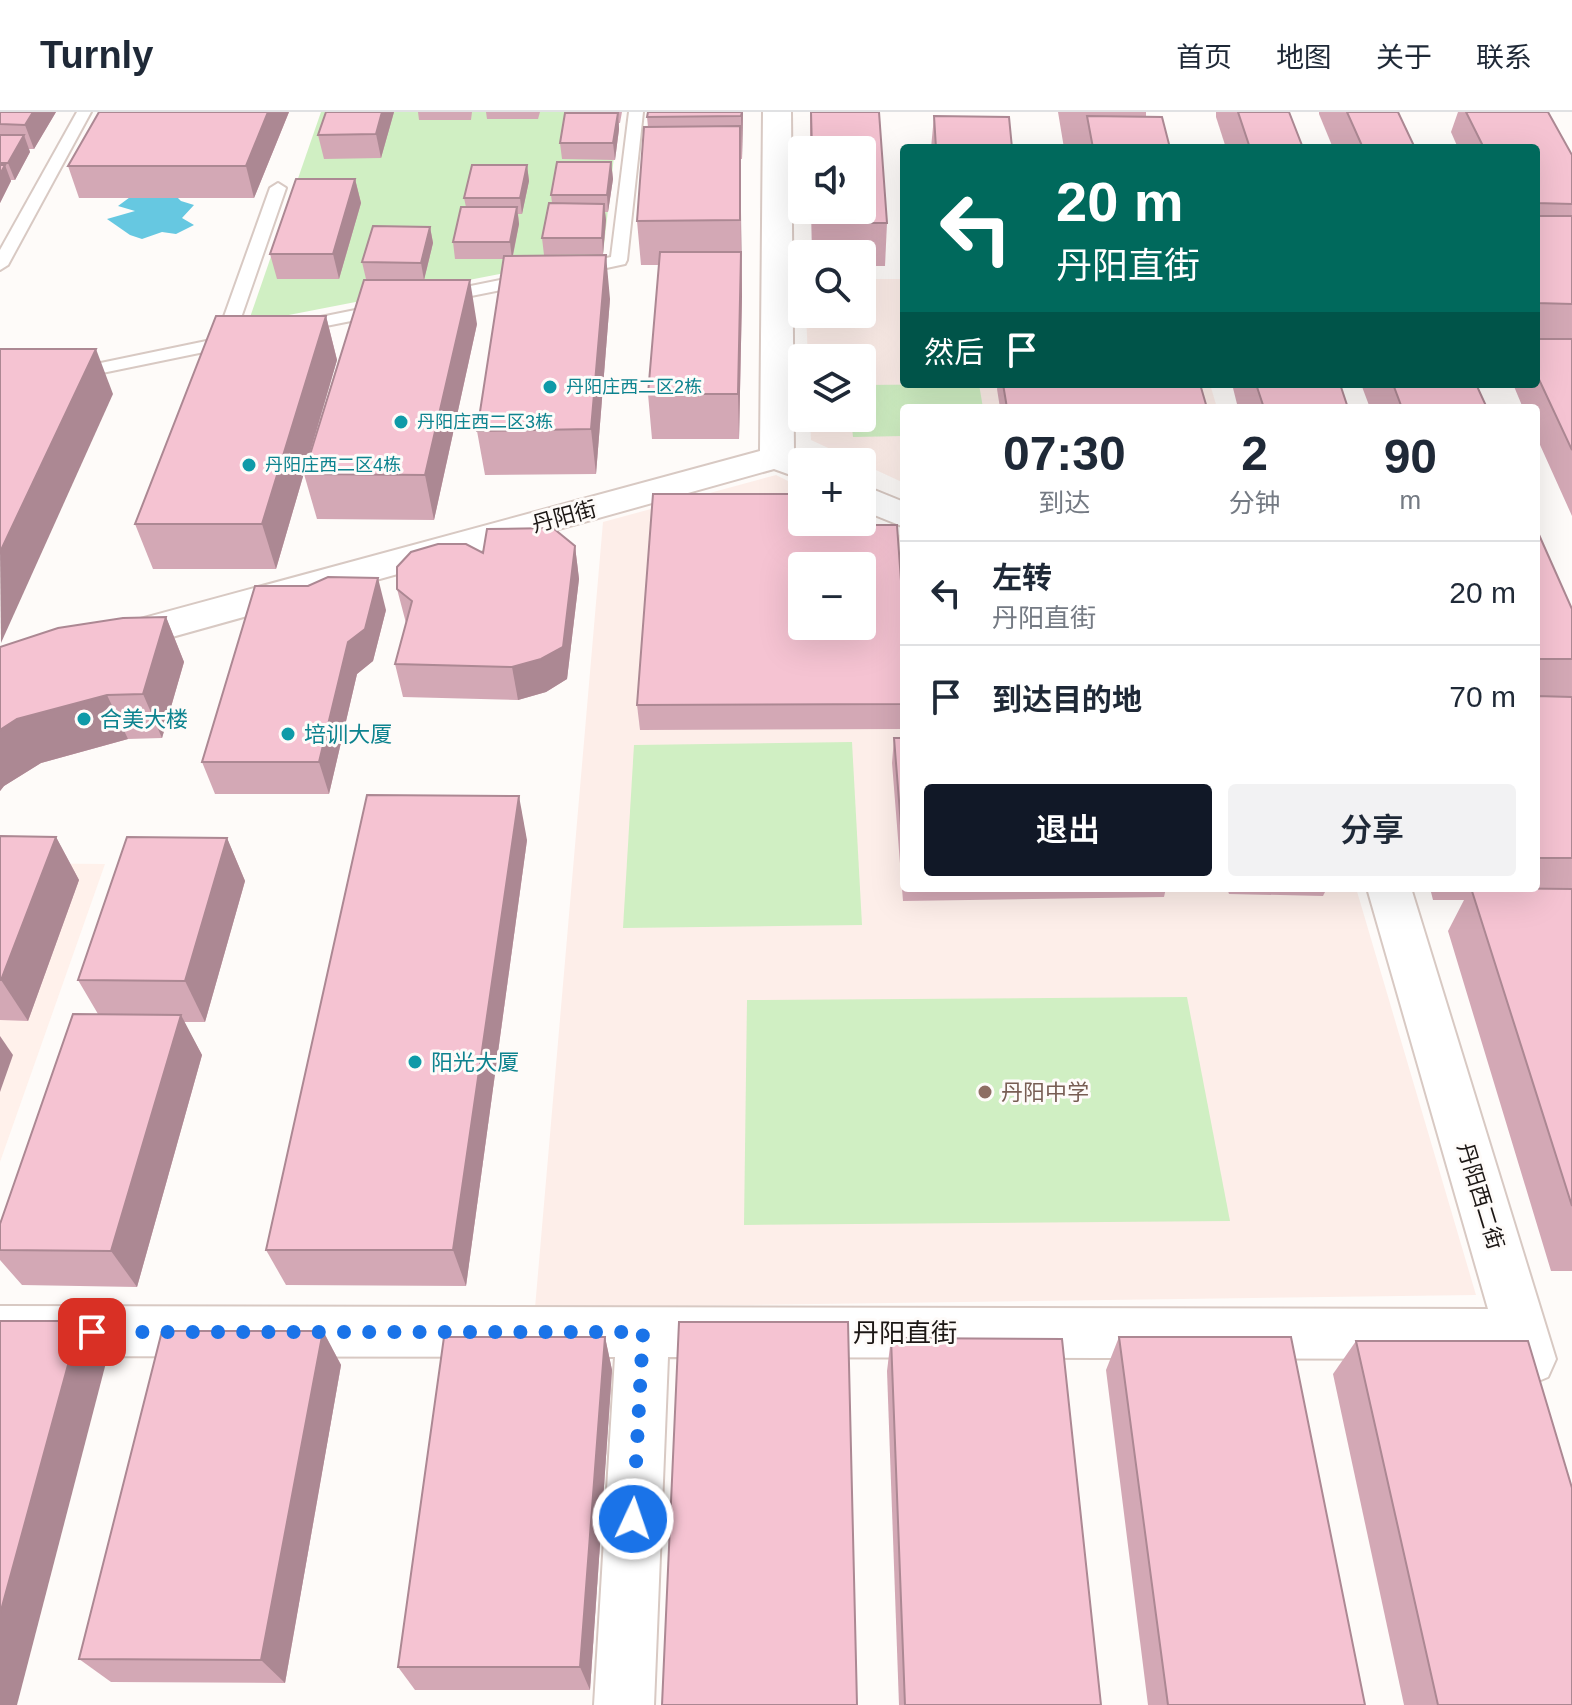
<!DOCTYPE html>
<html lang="zh">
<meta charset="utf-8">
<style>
:root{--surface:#fff;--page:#f2f2f3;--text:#1f2937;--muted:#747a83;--line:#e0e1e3;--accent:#111827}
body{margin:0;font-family:Helvetica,"Noto Sans SC",sans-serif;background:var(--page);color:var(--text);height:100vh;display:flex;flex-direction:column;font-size:30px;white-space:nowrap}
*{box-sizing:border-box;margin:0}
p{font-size:26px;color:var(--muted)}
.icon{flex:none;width:44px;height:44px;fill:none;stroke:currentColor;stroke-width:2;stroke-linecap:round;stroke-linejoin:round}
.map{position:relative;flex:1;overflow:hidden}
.panel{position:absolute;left:900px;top:292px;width:640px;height:488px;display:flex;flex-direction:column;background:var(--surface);border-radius:8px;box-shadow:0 8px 32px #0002}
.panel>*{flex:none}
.hud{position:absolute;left:900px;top:32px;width:640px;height:244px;border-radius:8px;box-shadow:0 8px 32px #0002;background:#00695c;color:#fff;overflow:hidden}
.tools{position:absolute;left:788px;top:24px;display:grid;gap:16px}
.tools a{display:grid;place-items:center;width:88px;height:88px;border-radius:8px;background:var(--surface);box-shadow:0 8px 32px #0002;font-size:40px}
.pin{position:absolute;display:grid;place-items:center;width:68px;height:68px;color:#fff;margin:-34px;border-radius:16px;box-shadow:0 4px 12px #0006}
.me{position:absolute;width:88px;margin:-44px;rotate:3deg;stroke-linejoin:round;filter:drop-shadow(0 0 6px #0008)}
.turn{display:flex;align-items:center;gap:28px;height:168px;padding:0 24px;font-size:36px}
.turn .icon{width:104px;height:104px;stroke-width:2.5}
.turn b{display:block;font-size:56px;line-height:68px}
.then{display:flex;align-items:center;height:76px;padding:0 24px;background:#0003;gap:16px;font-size:30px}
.eta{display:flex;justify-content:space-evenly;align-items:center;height:136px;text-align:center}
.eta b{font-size:48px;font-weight:600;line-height:56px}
.button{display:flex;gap:16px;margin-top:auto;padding:16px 24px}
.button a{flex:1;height:92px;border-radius:8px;background:var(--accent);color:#fff;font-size:32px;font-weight:600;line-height:92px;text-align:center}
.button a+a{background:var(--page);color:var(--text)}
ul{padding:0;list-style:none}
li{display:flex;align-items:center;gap:24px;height:104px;padding:0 24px;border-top:2px solid var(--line)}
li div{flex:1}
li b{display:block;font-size:30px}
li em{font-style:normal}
header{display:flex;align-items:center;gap:48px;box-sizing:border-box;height:112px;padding:0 40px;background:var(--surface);border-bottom:2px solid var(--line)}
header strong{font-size:38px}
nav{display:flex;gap:44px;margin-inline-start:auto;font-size:28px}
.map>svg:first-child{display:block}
.built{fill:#fff1eb}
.education{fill:#fdeee9;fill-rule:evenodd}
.green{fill:#d0efc3}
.water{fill:#66c8e1}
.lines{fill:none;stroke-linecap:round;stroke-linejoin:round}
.lane-casing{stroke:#d8c9c3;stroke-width:4}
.street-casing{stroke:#d8c9c3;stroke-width:4}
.lane{fill:#fff;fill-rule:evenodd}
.street{fill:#fff;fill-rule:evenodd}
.wall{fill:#d3a8b5}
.shaded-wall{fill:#ac8893}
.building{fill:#f5c3d2;stroke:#ac8893;stroke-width:2;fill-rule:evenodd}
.route{stroke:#1a73e8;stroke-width:14;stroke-dasharray:0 25.2}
.culture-dot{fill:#0f9aa8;stroke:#fefbf9;stroke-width:3}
.education-dot{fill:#8d6e63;stroke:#fefbf9;stroke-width:3}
.labels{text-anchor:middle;stroke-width:6;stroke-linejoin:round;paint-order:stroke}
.far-culture-label{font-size:18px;fill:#0d838f;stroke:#fefbf9;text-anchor:start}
.street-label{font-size:22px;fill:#1c1715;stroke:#fefbf9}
.culture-label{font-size:22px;fill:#0d838f;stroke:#fefbf9;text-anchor:start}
.education-label{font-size:22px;fill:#785e54;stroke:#fefbf9;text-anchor:start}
.near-street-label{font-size:26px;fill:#1c1715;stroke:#fefbf9}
</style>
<header>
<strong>Turnly</strong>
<nav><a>首页</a><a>地图</a><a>关于</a><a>联系</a></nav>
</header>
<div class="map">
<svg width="1572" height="1593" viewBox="0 0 1572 1593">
<rect width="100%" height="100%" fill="#fefbf9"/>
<polygon class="built" points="0,751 105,752 0,1050"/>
<g class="education">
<polygon points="862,167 904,167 904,272 1210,272 1217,296 904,296 904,371 811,328 810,306 862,306 862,246 808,246 806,202 862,202"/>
<path d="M 776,363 L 802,376 L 802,410 L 862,410 L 862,405 L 904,425 L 904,776 L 1356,776 L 1476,1183 L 535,1196 L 603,410 ZM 802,454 L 862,454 L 862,514 L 802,514 Z"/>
</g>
<g class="green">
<polygon points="321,0 619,0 603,142 248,211"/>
<polygon points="979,272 983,296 904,296 904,324 853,325 851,306 862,306 862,273"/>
<polygon points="852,630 862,813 623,816 634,633"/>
<polygon points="1187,885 1230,1109 744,1113 747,888"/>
</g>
<polygon class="water" points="141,77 169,77 181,89 194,93 182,106 194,113 176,122 162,120 142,127 130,123 107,107 135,99 118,94"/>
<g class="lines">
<g class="lane-casing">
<g id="lane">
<polygon points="77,0 91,0 8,153 0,158 0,138"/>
<polygon points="629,0 643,0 627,148 625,152 574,163 568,162 566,158 568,154 611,145"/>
<polygon points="278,71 286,76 235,223 243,224 246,228 243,232 73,267 67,266 64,262 67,258 216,227 270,76"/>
<polygon points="530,162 536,163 538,167 536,171 441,190 433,185 441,180"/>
<polygon points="385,192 394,197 391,201 296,220 287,215 296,210"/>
</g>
</g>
<g class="street-casing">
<g id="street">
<polygon points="763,0 791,0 794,340 815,350 802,350 802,367 774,357 0,573 0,545 760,339"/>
<polygon points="862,373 904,390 904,415 862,398"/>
<polygon points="1367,776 1411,776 1556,1247 1548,1265 1529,1273 1510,1265 1502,1247 668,1245 654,1593 594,1593 615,1245 0,1244 0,1194 1488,1197"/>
</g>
</g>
<use href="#lane" class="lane"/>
<use href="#street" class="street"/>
</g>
<g class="wall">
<polygon points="0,0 56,0 34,37 29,37 30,40 15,68 11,68 11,69 0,91"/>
<polygon points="289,0 254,86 79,86 68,54"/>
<polygon points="326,0 394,0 381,46 324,47 318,23"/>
<polygon points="418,0 472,0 471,8 419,8"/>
<polygon points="486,0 540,0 538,7 487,7"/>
<polygon points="568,0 622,0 620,11 619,11 619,17 615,48 562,47 560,31"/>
<polygon points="743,0 742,47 740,47 742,184 739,327 652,327 648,282 659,153 641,153 637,109 648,15 647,5"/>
<polygon points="810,0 879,0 887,111 885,154 862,154 862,142 812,142 811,98 862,98 862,38 810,38"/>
<polygon points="1058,0 1146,0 1146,4 1170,36 1064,36"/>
<polygon points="1216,0 1289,0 1303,36 1226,36 1216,5"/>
<polygon points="1319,0 1398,0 1415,36 1333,36 1319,2"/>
<polygon points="1458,0 1548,0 1572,43 1572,404 1536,324 1536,296 1523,296 1513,272 1536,272 1536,36 1458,36 1451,20"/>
<polygon points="934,4 1012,36 931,36"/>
<polygon points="611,50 613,67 608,100 605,100 606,108 603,142 544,143 542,126 552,91 551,83"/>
<polygon points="527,53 529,69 522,102 518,102 519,112 513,144 610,187 596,362 485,363 477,319 504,147 455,147 453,130 466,95 464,86"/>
<polygon points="355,67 361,91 339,167 277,167 270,142"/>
<polygon points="430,115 433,131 424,168 366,167 362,150"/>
<polygon points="326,204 337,248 276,457 153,457 135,412"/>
<polygon points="477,212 434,408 317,407 304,362"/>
<polygon points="998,272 1084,272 1084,275 1130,274 1131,272 1200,272 1207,296 1000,296 997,277"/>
<polygon points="1232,272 1340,272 1348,296 1238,296"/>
<polygon points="1361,272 1476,272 1487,296 1370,296"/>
<polygon points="1536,416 1572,497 1572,1159 1551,1159 1448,819 1464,788 1433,788 1430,776 1536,776"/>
<polygon points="575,434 579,467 567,567 546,580 518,588 403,585 395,552 406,511 397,477 483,441"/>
<polygon points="386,498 373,549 357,562 329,682 215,682 202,650"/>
<polygon points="166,505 184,550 162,626 128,627 41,651 4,674 0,679 0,535"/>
<polygon points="904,511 904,617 640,618 637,593"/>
<polygon points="894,626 904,626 904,776 1166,776 1164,785 903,789 892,651"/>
<polygon points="0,724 56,725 79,768 28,909 0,908"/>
<polygon points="227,726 245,769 205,910 184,910 202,943 137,1175 22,1173 0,1148 0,1112 98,902 78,868"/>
<polygon points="527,728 466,1174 286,1173 266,1138"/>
<polygon points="1227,776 1327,776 1323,784 1229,782"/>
<polygon points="323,1219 341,1253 285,1571 111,1570 79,1547"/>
<polygon points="605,1225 612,1258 590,1578 415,1578 398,1555"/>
<polygon points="1119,1225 1365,1593 1148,1593 1106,1258"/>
<polygon points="891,1226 1101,1593 899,1593 887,1259"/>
<polygon points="1356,1229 1572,1593 1404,1593 1333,1262"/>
</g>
<g class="shaded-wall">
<polygon points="33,0 56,0 34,37 25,13"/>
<polygon points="268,0 289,0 254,86 246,54"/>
<polygon points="382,0 394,0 381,46 376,22"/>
<polygon points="742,0 743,0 742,47 741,4"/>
<polygon points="618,1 619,17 615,48 613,31"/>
<polygon points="740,14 742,184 739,327 738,282 741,146"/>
<polygon points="24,23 30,40 15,68 8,51"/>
<polygon points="611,50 613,67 608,100 607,83"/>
<polygon points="5,53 11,69 0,91 0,62"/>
<polygon points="527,53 529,69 522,102 520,86"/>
<polygon points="355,67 361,91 339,167 333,142"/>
<polygon points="604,92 606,108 603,142 602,126"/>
<polygon points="517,95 519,112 512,147 510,130"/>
<polygon points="430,115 433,131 424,168 421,151"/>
<polygon points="606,143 610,187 596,362 591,317"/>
<polygon points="470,168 477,212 434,408 425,363"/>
<polygon points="326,204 337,248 276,457 262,412"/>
<polygon points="96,237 113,282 1,531 0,440"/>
<polygon points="575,434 579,467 567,567 546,580 518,588 512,555"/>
<polygon points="378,466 386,498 373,549 357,562 329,682 319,650 348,530"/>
<polygon points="166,505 184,550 162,626 143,582"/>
<polygon points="107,583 128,627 41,651 4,674 0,679 0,618 17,607"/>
<polygon points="519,684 527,728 466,1174 453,1138"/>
<polygon points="56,725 79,768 28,909 1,868"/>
<polygon points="227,726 245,769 205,910 185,869"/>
<polygon points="181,903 202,943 137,1175 111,1139"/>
<polygon points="0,924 13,943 0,980"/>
<polygon points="80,1209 108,1243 17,1593 0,1593 0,1502"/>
<polygon points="323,1219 341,1253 285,1571 261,1548"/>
<polygon points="605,1225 612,1258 590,1578 580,1555"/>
</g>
<g class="building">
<polygon points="0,0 33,0 25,13 0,12"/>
<polygon points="99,0 268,0 246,54 68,54"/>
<polygon points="326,0 382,0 376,22 318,23"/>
<polygon points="648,0 742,0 741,4 647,5"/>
<polygon points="811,0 879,0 887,111 813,111 813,98 862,98 862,38 812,38"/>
<polygon points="1238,0 1289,0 1303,36 1250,36"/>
<polygon points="1347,0 1398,0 1415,36 1363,36"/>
<polygon points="1466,0 1548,0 1572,43 1572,92 1536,91 1536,36 1484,36"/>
<polygon points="565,1 618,1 613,31 560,31"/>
<polygon points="934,4 1009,5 1012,36 936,36"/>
<polygon points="1087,4 1162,5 1170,36 1093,36"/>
<polygon points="740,14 740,108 637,109 644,15"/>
<polygon points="0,23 24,23 8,51 0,51"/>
<polygon points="557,50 611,50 607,83 551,83"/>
<polygon points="0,53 5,53 0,62"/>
<polygon points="472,53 527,53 520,86 464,86"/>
<polygon points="296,67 355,67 333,142 270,142"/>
<polygon points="549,91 604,92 602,126 542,126"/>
<polygon points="461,95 517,95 510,130 453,130"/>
<polygon points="1536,104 1572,104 1572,192 1536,191"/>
<polygon points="373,114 430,115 421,151 362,150"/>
<polygon points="660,140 741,140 738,282 648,282"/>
<polygon points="606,143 591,317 477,319 504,144"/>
<polygon points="364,168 470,168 425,363 304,362"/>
<polygon points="216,204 326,204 262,412 135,412"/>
<polygon points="1536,227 1572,227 1572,338 1536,261"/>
<polygon points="0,237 96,237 0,440"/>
<polygon points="1003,272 1084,272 1084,275 1141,274 1140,272 1200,272 1207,296 1007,296"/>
<polygon points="1256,272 1340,272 1348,296 1264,296"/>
<polygon points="1393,272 1476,272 1487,296 1402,296"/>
<path d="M 653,382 L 794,382 L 795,413 L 897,413 L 904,511 L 904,592 L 637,593 ZM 802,454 L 862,454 L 862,514 L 802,514 Z"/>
<polygon points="553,416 575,434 563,535 541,547 512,555 395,552 412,489 397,477 397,455 411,440 438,432 466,432 483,441 487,417"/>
<polygon points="1536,416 1572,497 1572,547 1536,547"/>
<polygon points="328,465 378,466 365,517 348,530 319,650 202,650 255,474 308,474"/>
<polygon points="166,505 143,582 107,583 17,607 0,618 0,535 58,516 123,506"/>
<polygon points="1536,584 1572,585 1572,746 1536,746"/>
<polygon points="894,626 904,626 904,751"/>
<polygon points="367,683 519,684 453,1138 266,1138"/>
<polygon points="0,724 56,725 1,868 0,868"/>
<polygon points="127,725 227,726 185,869 78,868"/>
<polygon points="1471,776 1572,777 1572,1094"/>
<polygon points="73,902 181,903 111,1139 0,1138 0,1112"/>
<polygon points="0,1209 80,1209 0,1502"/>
<polygon points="679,1210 848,1210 857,1593 662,1593"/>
<polygon points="162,1219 323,1219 261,1548 79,1547"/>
<polygon points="444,1225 605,1225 580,1555 398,1555"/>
<polygon points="1119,1225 1291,1225 1365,1593 1168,1593"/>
<polygon points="891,1226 1062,1227 1101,1593 905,1593"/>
<polygon points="1356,1229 1528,1229 1572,1376 1572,1593 1438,1593"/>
</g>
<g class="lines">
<polyline class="route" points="92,1220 643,1220 633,1407"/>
</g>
<g class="culture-dot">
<circle cx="550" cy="275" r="8"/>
<circle cx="401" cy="310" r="8"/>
<circle cx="249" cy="353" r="8"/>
<circle cx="84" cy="607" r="8"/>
<circle cx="288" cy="622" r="8"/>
<circle cx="415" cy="950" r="8"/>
</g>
<circle class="education-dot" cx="985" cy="980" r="8"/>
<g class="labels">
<g class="far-culture-label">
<text x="566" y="281">丹阳庄西二区2栋</text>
<text x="417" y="316">丹阳庄西二区3栋</text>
<text x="265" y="359">丹阳庄西二区4栋</text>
</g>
<g class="street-label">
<text transform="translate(564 404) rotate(-15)" y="8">丹阳街</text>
<text transform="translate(1481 1084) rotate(73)" y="8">丹阳西二街</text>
</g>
<g class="culture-label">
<text x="100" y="615">合美大楼</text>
<text x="304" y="630">培训大厦</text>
<text x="431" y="958">阳光大厦</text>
</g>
<g class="education-label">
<text x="1001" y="988">丹阳中学</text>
</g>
<g class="near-street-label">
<text x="905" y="1230">丹阳直街</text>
</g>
</g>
</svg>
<div class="tools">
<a><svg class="icon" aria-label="sound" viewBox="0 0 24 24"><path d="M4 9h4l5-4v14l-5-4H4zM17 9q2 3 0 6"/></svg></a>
<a><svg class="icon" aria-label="search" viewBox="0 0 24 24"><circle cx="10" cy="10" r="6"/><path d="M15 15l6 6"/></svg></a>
<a><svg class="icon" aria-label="layers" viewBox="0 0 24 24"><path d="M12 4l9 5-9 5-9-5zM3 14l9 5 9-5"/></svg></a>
<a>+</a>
<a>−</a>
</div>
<div class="pin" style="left:92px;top:1220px;background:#d93025"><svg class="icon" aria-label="arrive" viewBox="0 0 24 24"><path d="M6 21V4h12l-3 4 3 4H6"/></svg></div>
<svg class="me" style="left:633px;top:1407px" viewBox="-20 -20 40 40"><circle r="17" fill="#1a73e8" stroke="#fff" stroke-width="3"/><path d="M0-11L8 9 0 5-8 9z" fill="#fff"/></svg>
<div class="hud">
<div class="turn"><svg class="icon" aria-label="left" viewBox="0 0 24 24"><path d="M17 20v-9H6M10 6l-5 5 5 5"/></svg><div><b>20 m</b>丹阳直街</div></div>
<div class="then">然后<svg class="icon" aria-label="arrive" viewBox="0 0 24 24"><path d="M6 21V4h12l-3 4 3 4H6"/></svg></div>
</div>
<section class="panel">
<div class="eta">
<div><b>07:30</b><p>到达</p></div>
<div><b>2</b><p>分钟</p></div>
<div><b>90</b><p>m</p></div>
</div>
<ul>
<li><svg class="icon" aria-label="left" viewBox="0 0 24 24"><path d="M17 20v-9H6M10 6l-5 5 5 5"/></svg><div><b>左转</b><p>丹阳直街</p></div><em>20 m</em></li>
<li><svg class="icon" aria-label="arrive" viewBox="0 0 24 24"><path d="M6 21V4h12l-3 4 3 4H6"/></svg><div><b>到达目的地</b></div><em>70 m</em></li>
</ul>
<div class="button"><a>退出</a><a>分享</a></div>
</section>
</div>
